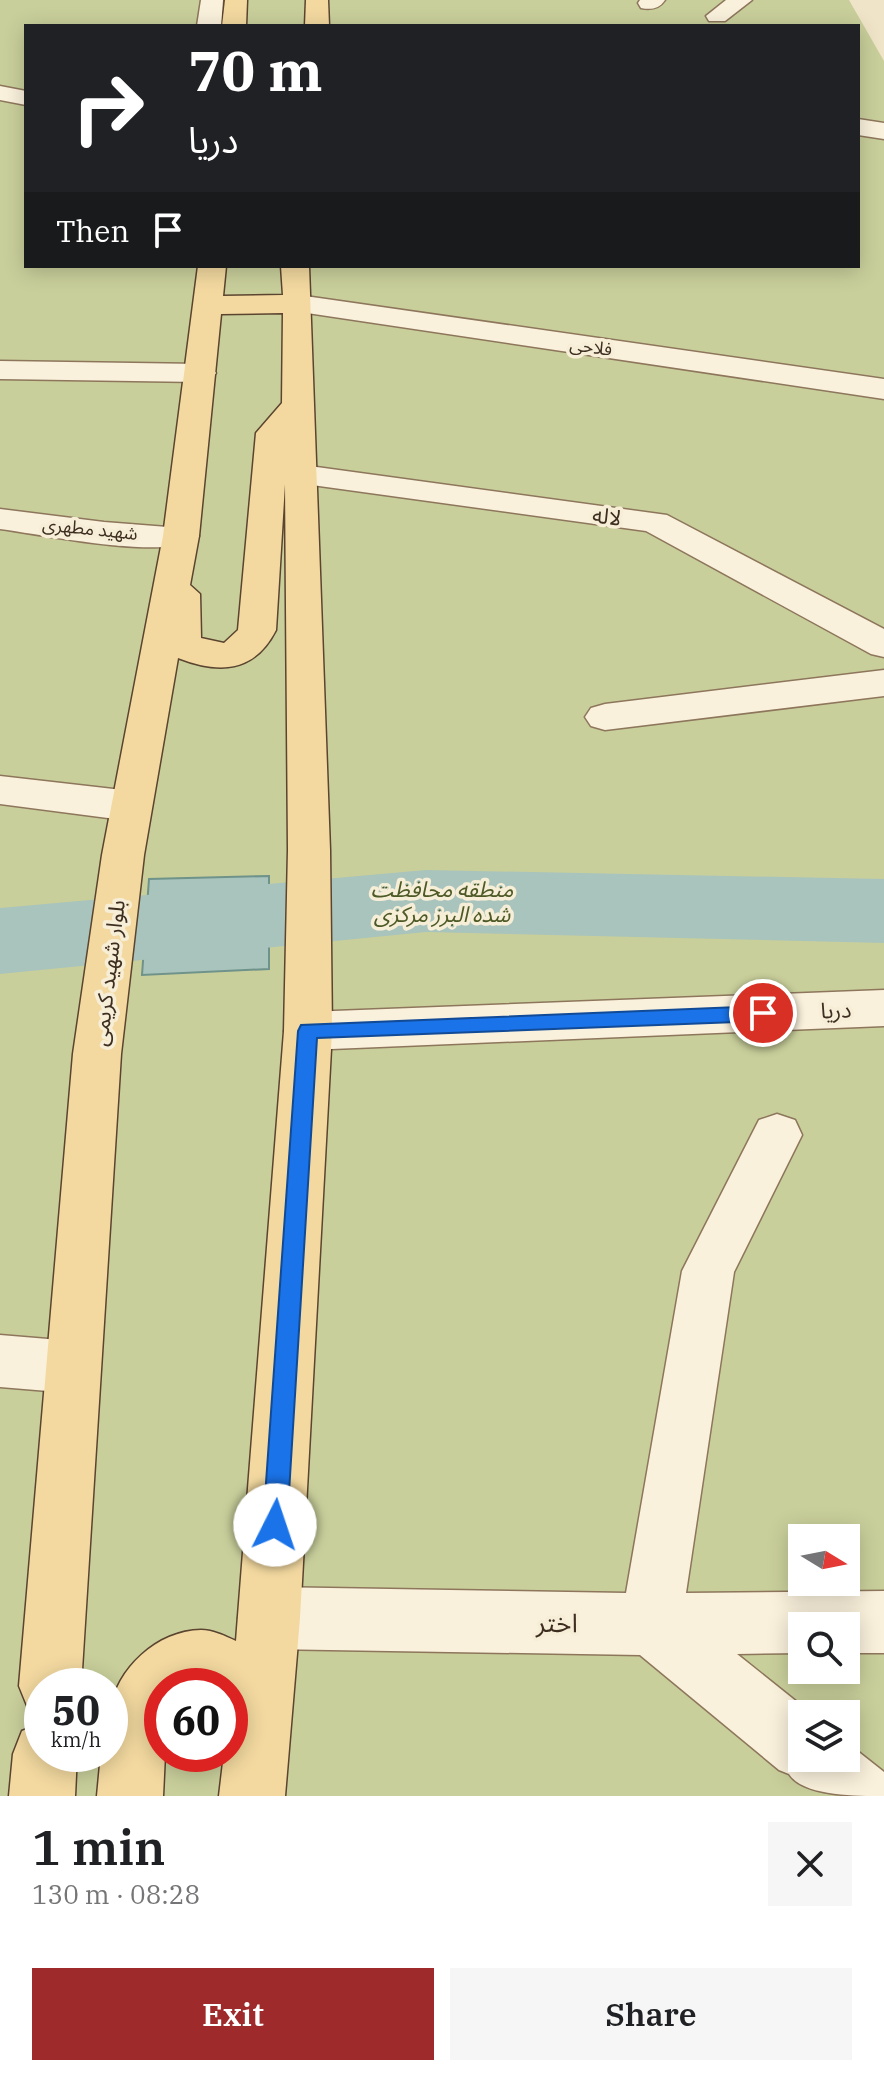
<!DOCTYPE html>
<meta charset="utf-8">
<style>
:root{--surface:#fff;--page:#f6f6f6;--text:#202124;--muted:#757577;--accent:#9e2a2b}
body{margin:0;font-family:"IBM Plex Serif","Noto Sans Arabic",serif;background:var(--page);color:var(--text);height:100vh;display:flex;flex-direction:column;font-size:30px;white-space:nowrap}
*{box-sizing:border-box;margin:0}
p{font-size:26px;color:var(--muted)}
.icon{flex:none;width:44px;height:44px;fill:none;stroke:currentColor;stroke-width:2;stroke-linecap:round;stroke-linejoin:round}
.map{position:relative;height:1796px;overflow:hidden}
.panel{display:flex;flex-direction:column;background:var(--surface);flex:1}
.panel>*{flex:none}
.banner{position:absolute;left:24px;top:24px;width:836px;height:244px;border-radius:0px;box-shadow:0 4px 20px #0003;background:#202124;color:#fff;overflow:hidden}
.needle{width:52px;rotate:100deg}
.tools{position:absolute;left:788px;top:1524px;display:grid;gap:16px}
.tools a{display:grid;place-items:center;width:72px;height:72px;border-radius:0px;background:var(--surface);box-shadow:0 4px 20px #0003;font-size:40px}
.speed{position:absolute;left:24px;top:1668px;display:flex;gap:16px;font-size:40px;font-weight:700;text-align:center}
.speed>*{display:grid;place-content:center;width:104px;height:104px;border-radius:50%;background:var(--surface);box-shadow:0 4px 20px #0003;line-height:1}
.speed small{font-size:20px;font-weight:400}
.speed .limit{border:12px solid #d22;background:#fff;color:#111}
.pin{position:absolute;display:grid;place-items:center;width:68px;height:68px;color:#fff;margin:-34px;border:4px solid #fff;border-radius:50%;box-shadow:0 2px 8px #0007}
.me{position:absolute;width:88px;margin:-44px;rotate:4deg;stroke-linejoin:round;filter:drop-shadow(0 0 6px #0008)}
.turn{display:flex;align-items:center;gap:28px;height:168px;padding:0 32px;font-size:36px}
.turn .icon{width:104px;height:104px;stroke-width:2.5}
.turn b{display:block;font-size:56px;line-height:68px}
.then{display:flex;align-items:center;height:76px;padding:0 32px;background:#0003;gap:16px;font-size:30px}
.round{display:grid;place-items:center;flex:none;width:84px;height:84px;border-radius:0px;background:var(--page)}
.head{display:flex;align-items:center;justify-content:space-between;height:136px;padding:0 32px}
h1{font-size:48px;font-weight:600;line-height:60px}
.button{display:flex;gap:16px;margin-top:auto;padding:16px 32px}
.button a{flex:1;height:92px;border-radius:0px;background:var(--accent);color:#fff;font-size:32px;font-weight:600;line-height:92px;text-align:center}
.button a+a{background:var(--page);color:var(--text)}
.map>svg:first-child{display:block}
.green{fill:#c9cf9b;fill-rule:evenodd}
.water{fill:#a9c4bc;stroke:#6f938a;stroke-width:2}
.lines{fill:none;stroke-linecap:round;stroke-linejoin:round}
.river{fill:#a9c4bc;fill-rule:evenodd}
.minor-casing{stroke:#8d765c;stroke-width:3}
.major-casing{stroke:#5b4430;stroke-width:3}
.minor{fill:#faf1dc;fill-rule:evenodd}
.major{fill:#f3d9a0;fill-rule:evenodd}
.route{fill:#1a73e8;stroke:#114b97;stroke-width:2}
.labels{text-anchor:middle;stroke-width:7;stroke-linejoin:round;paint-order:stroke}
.far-street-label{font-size:18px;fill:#3d2e20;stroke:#f7eed8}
.street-label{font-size:22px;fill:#3d2e20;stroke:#f7eed8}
.park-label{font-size:22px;font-style:italic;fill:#4d5a26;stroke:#f7eed8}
.near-street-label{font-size:26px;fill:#3d2e20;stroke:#f7eed8}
</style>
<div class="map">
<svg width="884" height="1796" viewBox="0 0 884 1796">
<rect width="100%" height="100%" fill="#f0e4c8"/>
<path class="green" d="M 0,0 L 849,0 L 884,61 L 884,1796 L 0,1796 ZM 26,26 L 858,26 L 858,266 L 26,266 ZM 802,1538 L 846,1538 L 846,1582 L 802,1582 ZM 802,1626 L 846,1626 L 846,1670 L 802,1670 ZM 42,1686 L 110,1686 L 110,1754 L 42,1754 ZM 162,1686 L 230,1686 L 230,1754 L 162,1754 ZM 802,1714 L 846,1714 L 846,1758 L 802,1758 Z"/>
<polygon class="water" points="269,876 269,969 142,975 149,879"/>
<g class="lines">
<polygon class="river" points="426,870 884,879 884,943 426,932 0,974 0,908"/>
<g class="minor-casing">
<g id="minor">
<polygon points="201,0 223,0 221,26 197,26"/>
<path d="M 640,0 L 665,0 C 659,9 651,10 641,8 L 638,3 Z"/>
<polygon points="726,0 752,0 725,21 709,21 706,16"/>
<polygon points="0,86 26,91 26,105 0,100"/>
<polygon points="858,119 884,123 884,139 858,135"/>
<polygon points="298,295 884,379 884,399 287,310 283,304 287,298"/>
<polygon points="0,361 200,364 211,366 216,373 211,380 200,382 0,379"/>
<polygon points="302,465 667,515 884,629 884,657 871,654 646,531 290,482 285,475 290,468"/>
<path d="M 0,509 L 104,522 L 193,529 L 199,536 L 193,543 C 145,556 51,536 0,529 Z"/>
<polygon points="884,670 884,696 605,730 591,726 585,717 591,708 605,704"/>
<polygon points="0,776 131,791 146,796 152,806 146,816 131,821 0,804"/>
<polygon points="884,990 884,1026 308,1050 291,1044 284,1031 291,1018 308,1012"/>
<path d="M 777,1114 L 795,1120 L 802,1135 L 734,1272 L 686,1593 L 884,1591 L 884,1653 L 846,1653 L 846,1626 L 802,1626 L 802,1653 L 737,1654 L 812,1714 L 802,1714 L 802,1758 L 846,1758 L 846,1742 L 884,1772 L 884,1796 C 854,1796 803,1796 789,1774 L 779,1770 L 640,1655 L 269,1649 L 247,1640 L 238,1618 L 247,1596 L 269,1587 L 626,1593 L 682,1271 L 759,1120 Z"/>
<polygon points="0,1335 72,1341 92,1349 100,1367 92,1385 72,1393 0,1387"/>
</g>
</g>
<g class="major-casing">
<g id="major">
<polygon points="225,0 247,0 246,26 222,26"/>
<polygon points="306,0 328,0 329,26 305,26"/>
<path d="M 198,266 L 226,266 L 223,296 L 283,295 L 281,266 L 309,266 L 330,850 L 332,1031 L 300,1618 L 285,1796 L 219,1796 L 224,1754 L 230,1754 L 230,1686 L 162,1686 L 162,1754 L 165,1754 L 163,1796 L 97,1796 L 101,1754 L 110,1754 C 110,1740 108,1724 110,1711 C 117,1668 157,1631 201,1630 C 213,1630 225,1636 236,1641 L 284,1031 L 288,850 L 285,484 L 276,630 C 254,673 219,674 178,658 L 144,855 L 121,1054 L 81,1686 L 42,1686 L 42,1714 L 28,1708 L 19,1686 L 73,1054 L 102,855 L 163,536 ZM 283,313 L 282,403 L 256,433 L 238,630 L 224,643 L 201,638 L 200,594 L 190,585 L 199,536 L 221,314 Z"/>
<polygon points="42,1723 42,1754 77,1754 75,1796 9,1796 13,1754 22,1731"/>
</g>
</g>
<use href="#minor" class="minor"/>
<use href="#major" class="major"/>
</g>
<polygon class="route" points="763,1006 769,1008 772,1013 769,1019 763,1021 317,1038 287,1525 283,1534 275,1537 266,1534 263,1525 298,1031 301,1025"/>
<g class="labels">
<g class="far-street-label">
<text transform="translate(591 347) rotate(8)" y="6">فلاحی</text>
<text transform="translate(90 529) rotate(6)" y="6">شهید مطهری</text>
</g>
<g class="street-label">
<text transform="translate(607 516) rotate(8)" y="8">لاله</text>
<text transform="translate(108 973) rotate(-83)" y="8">بلوار شهید کریمی</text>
<text transform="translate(836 1010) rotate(-2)" y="8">دریا</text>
</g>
<g class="park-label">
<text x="442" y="897">منطقه محافظت<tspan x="442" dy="25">شده البرز مرکزی</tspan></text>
</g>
<g class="near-street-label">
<text transform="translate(557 1623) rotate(1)" y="9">اختر</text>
</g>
</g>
</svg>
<div class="tools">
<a><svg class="needle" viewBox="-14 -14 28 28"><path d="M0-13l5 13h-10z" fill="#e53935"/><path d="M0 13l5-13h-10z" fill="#757577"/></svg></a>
<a><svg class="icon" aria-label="search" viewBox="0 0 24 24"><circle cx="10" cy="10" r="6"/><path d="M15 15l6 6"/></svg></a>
<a><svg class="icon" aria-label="layers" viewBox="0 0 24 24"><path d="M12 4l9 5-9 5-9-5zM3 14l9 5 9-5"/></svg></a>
</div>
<div class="speed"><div>50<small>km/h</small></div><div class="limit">60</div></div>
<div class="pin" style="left:763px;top:1013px;background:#d93025"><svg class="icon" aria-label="arrive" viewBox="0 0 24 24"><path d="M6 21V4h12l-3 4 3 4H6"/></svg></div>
<svg class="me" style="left:275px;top:1525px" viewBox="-20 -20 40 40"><circle r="19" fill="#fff"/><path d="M0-13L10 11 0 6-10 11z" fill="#1a73e8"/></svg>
<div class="banner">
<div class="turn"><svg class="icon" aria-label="right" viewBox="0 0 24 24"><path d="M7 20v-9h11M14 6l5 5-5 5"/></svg><div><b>70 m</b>دریا</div></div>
<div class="then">Then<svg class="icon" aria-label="arrive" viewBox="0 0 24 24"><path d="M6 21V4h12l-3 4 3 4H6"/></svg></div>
</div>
</div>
<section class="panel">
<div class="head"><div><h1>1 min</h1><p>130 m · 08:28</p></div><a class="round"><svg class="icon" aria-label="close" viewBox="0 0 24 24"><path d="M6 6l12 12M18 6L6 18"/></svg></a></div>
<div class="button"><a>Exit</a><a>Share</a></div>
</section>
